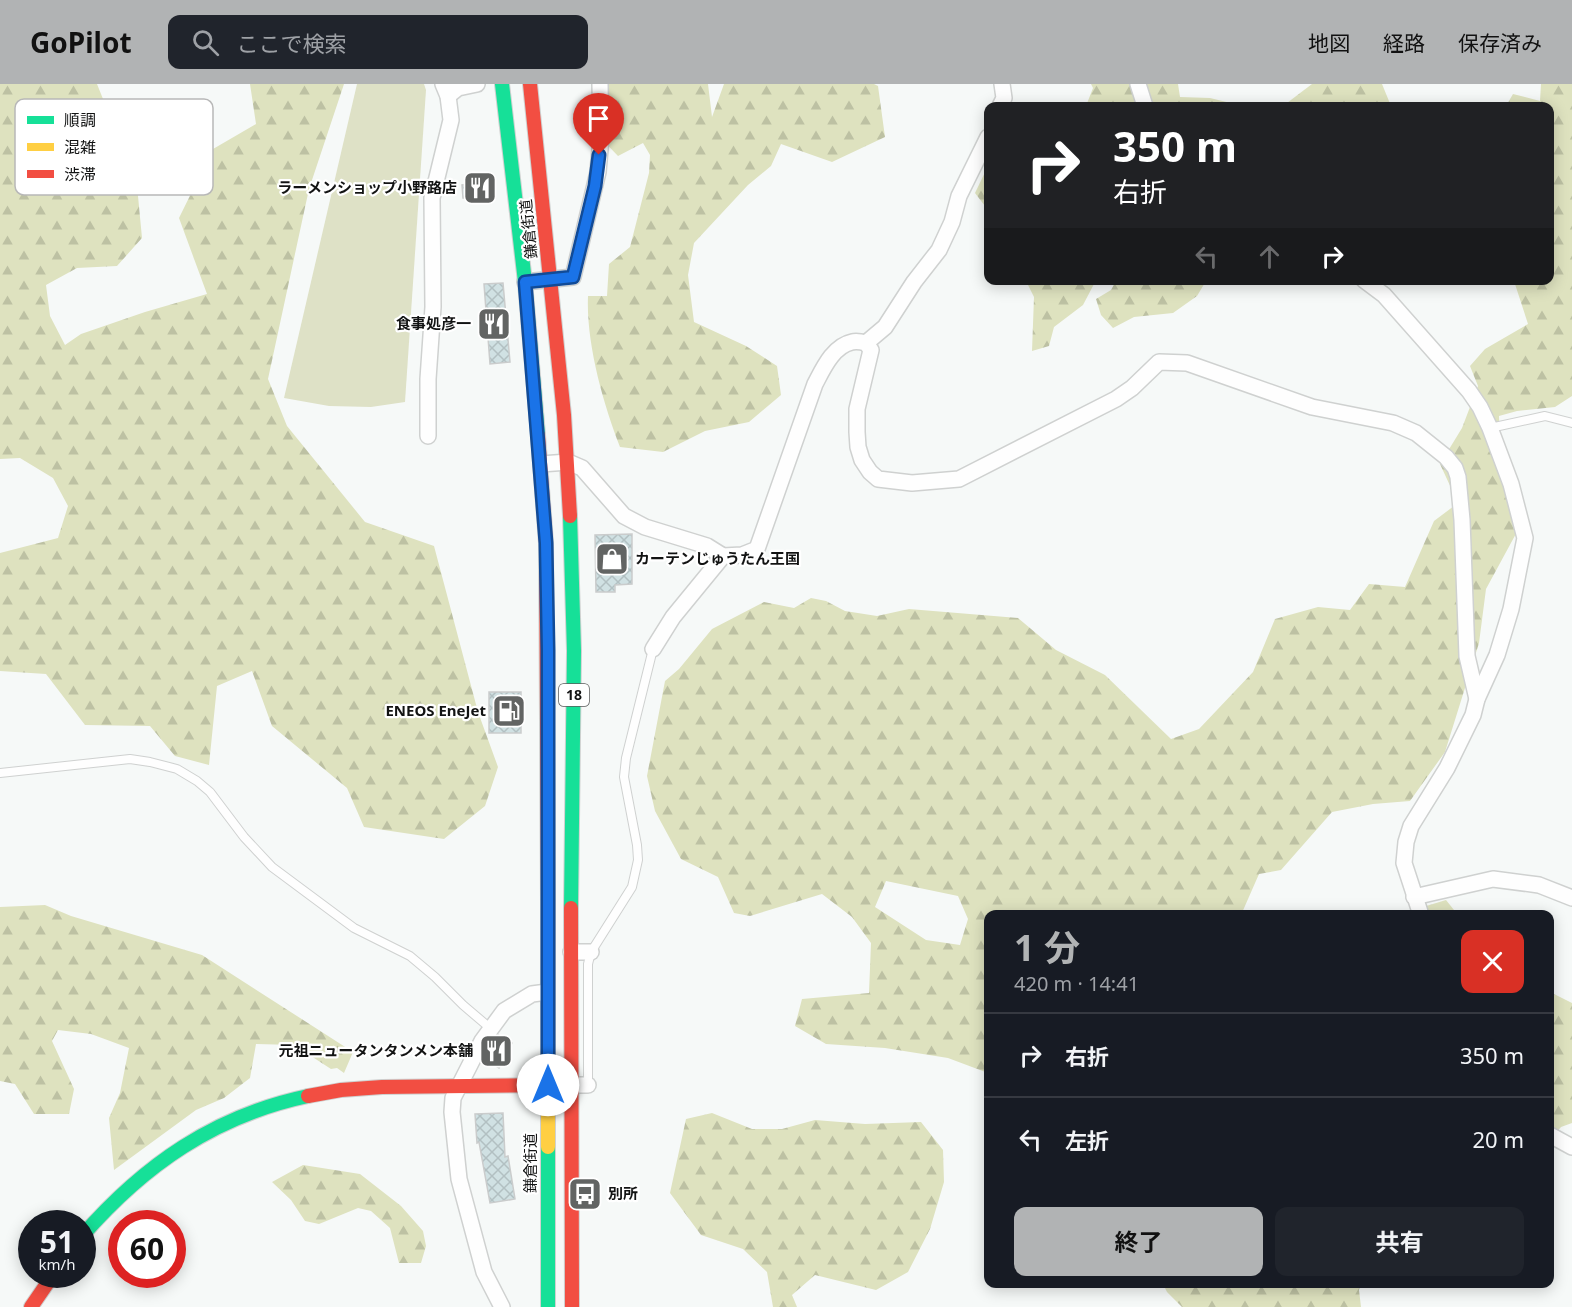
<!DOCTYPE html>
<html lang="ja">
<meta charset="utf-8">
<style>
:root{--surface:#171b24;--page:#20242c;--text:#f1f3f6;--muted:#9ea1a6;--line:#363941;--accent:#b1b3b4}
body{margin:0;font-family:"Noto Sans","Noto Sans JP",sans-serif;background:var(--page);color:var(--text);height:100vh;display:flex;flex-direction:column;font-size:22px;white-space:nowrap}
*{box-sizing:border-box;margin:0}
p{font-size:20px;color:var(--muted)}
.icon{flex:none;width:33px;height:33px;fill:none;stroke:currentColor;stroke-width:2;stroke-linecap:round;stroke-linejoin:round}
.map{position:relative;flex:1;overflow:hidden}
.drawer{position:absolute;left:984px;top:826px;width:570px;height:378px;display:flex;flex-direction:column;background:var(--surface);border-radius:12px;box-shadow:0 3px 15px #0003}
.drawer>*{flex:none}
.guide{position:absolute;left:984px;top:18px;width:570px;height:183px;border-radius:12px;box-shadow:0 3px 15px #0003;background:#202124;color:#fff;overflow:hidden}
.speed{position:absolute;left:18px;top:1126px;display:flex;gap:12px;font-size:30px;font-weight:700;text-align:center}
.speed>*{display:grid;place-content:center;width:78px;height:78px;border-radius:50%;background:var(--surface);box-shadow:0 3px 15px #0003;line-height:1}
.speed small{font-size:15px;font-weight:400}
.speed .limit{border:9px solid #d22;background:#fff;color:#111}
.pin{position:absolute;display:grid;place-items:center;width:51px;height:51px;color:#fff;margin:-62px -26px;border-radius:50% 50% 50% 0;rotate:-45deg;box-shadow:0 0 6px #0007}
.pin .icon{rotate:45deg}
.me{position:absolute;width:66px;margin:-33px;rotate:0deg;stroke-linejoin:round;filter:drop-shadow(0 0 4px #0008)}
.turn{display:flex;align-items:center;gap:21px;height:126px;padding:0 30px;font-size:27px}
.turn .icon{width:78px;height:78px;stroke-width:2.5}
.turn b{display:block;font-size:42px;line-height:51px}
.lanes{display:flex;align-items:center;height:57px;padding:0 30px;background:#0003;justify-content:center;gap:30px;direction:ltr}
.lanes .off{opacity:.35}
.round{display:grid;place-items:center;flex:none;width:63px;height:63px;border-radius:12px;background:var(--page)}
.summary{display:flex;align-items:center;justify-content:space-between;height:102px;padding:0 30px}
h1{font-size:36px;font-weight:700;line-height:45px;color:var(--accent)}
.cta{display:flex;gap:12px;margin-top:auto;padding:12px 30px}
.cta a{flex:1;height:69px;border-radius:12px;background:var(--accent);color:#111;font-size:24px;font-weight:700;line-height:69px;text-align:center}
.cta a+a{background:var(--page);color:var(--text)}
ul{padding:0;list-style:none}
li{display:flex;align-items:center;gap:18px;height:84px;padding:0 30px;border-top:2px solid var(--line)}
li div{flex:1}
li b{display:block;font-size:22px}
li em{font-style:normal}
header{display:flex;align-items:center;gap:36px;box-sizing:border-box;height:84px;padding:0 30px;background:var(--accent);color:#111}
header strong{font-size:28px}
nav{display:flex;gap:33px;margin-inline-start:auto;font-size:21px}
.search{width:420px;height:54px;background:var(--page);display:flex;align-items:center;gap:15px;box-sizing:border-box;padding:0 21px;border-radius:12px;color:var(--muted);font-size:22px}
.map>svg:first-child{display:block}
.green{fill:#dee1c6}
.forest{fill:url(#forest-firs);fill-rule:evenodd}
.building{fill:url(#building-cross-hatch);stroke:#cacccc;stroke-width:1.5}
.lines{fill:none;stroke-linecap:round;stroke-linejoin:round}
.lane-casing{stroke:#cfd1d0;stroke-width:10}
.street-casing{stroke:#cfd1d0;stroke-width:18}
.fast-casing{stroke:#cfd1d0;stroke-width:16}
.slow-casing{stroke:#cfd1d0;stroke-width:16}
.jam-casing{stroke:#cfd1d0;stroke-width:16}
.lane{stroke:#fefefe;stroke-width:8}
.street{stroke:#fefefe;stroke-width:15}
.fast{stroke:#16e098;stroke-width:14}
.slow{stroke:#ffcf43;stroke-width:14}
.jam{stroke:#f24e42;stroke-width:14}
.route-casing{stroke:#114b97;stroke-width:15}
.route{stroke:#1a73e8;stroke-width:10}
.labels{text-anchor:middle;stroke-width:4.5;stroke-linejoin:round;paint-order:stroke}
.shield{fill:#fff;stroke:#595a5a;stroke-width:1.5}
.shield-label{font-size:14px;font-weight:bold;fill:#121313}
.poi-label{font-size:15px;font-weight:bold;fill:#121313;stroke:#fff;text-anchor:end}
.street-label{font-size:15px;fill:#121313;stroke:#fff}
.key{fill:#fff;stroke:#b8b8b8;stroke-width:1.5}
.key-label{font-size:16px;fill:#121313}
</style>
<header>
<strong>GoPilot</strong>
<div class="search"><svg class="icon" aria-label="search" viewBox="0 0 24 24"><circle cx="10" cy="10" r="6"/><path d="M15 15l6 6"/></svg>ここで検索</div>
<nav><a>地図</a><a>経路</a><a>保存済み</a></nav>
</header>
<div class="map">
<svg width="1572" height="1223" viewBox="0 0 1572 1223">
<defs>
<pattern id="forest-firs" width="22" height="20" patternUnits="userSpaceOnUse" patternTransform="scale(1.5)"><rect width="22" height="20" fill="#dee2bf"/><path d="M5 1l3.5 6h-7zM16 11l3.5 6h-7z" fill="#bdc1a3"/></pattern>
<pattern id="building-cross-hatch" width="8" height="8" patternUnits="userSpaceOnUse" patternTransform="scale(1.5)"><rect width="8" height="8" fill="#d0e1e3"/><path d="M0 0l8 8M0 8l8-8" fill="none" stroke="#b2c0c2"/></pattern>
</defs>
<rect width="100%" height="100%" fill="#f6f9f8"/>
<polygon class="green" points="357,0 424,0 426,6 405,318 371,323 329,322 284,314"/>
<g class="forest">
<polygon points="0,0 97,0 103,15 126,49 136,91 142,154 117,182 77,184 46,201 50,232 65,261 81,250 145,228 207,210 179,134 213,65 256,40 250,0 344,0 309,105 268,295 287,342 365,438 434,462 478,628 498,683 485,722 444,755 364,743 347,704 272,642 252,587 217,602 209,681 175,672 150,642 85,641 46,590 0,587 0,469 58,454 68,422 53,394 20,374 0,375"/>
<path d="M 603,0 L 708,0 L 712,33 L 724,0 L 874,0 L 878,2 L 885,53 L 832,78 L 781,60 L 771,82 L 748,101 L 694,159 L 688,191 L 694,238 L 746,262 L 777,282 L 781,311 L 749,338 L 705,347 L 663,368 L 620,363 C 603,319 586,259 588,212 L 607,212 L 609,180 L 630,163 L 649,89 L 650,71 L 643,59 L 618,72 L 592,45 Z"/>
<polygon points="1091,0 1178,0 1180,13 1210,14 1243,22 1086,22 1093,4"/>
<polygon points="1312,0 1382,0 1391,22 1283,22"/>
<path d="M 1541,0 L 1572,0 L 1572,312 L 1555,323 L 1517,327 L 1499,332 L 1501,396 L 1518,446 L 1486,505 L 1479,559 L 1445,668 L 1410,717 L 1373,720 L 1332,728 L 1281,786 L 1259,790 L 1241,831 L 988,831 L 988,989 L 948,974 L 885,964 L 826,960 L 795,942 L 802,915 L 869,909 L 871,859 L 852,833 L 822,810 L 750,832 L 734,829 L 718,793 L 681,775 L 655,727 L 647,692 L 665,597 L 679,585 L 712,545 L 764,518 L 794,524 L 811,514 L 826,517 L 845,527 L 877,532 L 909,525 L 1018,534 L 1056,566 L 1105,591 L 1171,655 L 1199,645 L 1253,588 L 1275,535 L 1318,523 L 1350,526 L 1369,500 L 1405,503 L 1434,437 L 1458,419 L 1440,380 L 1462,344 L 1478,302 L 1470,282 L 1485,265 L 1528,240 L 1514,197 L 1550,196 L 1550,22 L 1506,22 L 1513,10 L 1540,17 ZM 886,797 L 958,812 L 968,835 L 960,861 L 926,856 L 875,823 Z"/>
<polygon points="988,82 988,126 975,109"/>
<polygon points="1026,197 1093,197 1094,200 1083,221 1054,243 1049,262 1032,267 1034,213"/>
<polygon points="1116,197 1116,196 1206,197 1197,212 1173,229 1134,233 1113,244 1101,231 1096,215 1111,206"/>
<polygon points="1446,816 1458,831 1426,831 1423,823"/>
<polygon points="45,821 71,832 202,871 353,968 344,989 337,984 331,985 294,961 256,960 250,994 224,1014 196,1026 114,1086 109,1034 120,1009 129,964 91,950 58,946 52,957 74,1005 69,1030 34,1030 15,1000 0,997 0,823"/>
<polygon points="1550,908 1572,919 1572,1039 1561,1043 1550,1056"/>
<polygon points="712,1029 752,1045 782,1045 815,1036 865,1040 921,1038 943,1066 944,1098 930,1145 908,1188 876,1206 815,1191 792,1211 797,1223 773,1223 767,1188 743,1165 701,1151 670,1109 686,1035"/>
<polygon points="303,1081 360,1090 401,1122 423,1147 426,1162 421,1179 399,1179 390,1144 371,1127 358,1124 319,1140 305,1137 291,1116 272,1098"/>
<polygon points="1163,1200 1361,1200 1359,1206 1361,1223 1182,1223 1167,1208"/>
</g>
<g class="building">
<polygon points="491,94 493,111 463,114 462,101 469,100 468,96"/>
<polygon points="503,199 510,278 490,280 484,200"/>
<polygon points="632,450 632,500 615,501 615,508 596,508 595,451"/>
<rect x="489" y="608" width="32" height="41"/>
<polygon points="498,951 512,959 499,984 484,975"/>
<polygon points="503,1029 505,1073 508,1072 515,1115 490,1119 479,1058 477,1059 475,1030"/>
</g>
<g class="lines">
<g class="lane-casing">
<g id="lane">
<polyline points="1490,344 1545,332 1572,339"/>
<polyline points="0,689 130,675 150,678 177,685 197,697 210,708 244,753 272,783 354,844 410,872 435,893 463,921 490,944"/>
<polyline points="588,1001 588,880 591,868 632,803 638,776 637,761 624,693 626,674 653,565"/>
</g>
</g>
<g class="street-casing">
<g id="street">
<polyline points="1138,0 1145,22"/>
<polyline points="448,12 458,4 477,0"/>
<polyline points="1000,22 1004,14 1002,0"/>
<polyline points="1364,196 1384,211 1469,307 1480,323 1490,344 1511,400 1525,454 1511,525 1497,571 1477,615 1473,631 1447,684 1411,742 1406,758 1404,779 1421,831"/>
<polyline points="525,198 573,193 598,88 601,54 600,0"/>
<polyline points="866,259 885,243 914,198 939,166 952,138 959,112 988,53"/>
<polyline points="428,352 428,295 433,223 432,114 451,36 448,12 443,0"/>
<path d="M 541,380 L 568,378 L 582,384 L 624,432 L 645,443 L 707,462 L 723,472 L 742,471 L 757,465 L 815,300 C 823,285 833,262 852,258 C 856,257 862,258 866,259 L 871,266 L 857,325 L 857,348 L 858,363 L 862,376 L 870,388 L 878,395 L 912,399 L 959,395 L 1116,315 L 1132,304 L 1159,278 L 1187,279 L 1312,323 L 1393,339 L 1416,349 L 1446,373 L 1455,384 L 1458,393 L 1462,436 L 1467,572 L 1477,615"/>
<polyline points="653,565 673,533 723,472"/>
<polyline points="1414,813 1493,795 1539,801 1572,814"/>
<polyline points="571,868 591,868"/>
<polyline points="571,1001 588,1001"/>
<polyline points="1550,1051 1572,1063"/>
<polyline points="502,1223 484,1188 459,1095 452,1028 453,1014 482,957 504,927 532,910 547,908"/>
</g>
</g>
<g class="fast-casing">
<g id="fast">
<polyline points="502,0 525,198 538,351"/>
<polyline points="570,432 574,567 571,824"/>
<polyline points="548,1063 548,1223"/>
<path d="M 82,1152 C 144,1081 214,1032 308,1012"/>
</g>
</g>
<g class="slow-casing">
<polyline id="slow" points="548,817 548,1063"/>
</g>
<g class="jam-casing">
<g id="jam">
<polyline points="530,0 564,331 570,432"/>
<polyline points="538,351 546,459 548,817"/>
<polyline points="571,824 572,1223"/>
<polyline points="308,1012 341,1006 382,1003 563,1001"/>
<polyline points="31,1223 53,1191"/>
</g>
</g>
<use href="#lane" class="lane"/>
<use href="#street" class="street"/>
<use href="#fast" class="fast"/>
<use href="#slow" class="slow"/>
<use href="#jam" class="jam"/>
</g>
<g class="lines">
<g class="route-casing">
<polyline id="route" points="548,1001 548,566 546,459 525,198 573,193 595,102 599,71"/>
</g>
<use href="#route" class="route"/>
</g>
<defs>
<g id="restaurant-square" transform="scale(1.725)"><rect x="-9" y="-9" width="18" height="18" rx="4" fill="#626463" stroke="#fff"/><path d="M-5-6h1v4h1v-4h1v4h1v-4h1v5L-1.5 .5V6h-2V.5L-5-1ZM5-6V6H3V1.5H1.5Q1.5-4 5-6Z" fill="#fff"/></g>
<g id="shop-square" transform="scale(1.725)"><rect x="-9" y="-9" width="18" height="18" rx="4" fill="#626463" stroke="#fff"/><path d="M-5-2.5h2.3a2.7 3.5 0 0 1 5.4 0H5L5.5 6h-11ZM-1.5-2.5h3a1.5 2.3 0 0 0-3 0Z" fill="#fff"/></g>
<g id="fuel-square" transform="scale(1.725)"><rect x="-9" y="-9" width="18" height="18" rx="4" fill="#626463" stroke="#fff"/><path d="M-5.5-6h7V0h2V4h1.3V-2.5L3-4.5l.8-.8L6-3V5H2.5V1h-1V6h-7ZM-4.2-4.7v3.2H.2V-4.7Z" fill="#fff"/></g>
<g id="bus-square" transform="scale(1.725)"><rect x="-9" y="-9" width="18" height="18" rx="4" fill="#626463" stroke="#fff"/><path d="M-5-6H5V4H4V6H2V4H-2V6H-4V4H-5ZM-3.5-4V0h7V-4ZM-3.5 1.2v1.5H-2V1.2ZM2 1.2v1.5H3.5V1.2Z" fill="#fff"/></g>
</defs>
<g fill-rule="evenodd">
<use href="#restaurant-square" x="480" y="104"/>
<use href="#restaurant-square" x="494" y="240"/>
<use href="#shop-square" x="612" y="475"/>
<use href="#fuel-square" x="509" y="627"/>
<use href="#restaurant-square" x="496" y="967"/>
<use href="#bus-square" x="585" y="1110"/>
</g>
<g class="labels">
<rect class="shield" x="559" y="600" width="30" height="22" rx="4.5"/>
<g class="shield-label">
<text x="574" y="616">18</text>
</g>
<g class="poi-label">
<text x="457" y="109">ラーメンショップ小野路店</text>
<text x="471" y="245">食事処彦一</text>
<text x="635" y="480" text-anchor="start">カーテンじゅうたん王国</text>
<text x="486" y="632">ENEOS EneJet</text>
<text x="473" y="972">元祖ニュータンタンメン本舗</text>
<text x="608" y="1115" text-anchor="start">別所</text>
</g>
<g class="street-label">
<text transform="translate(529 145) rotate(-96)" y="5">鎌倉街道</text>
<text transform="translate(531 1079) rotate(-90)" y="5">鎌倉街道</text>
</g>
</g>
<rect x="15" y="15" width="198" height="96" rx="9" class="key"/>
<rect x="27" y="32" width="27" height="8" fill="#16e098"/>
<rect x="27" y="59" width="27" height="8" fill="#ffcf43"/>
<rect x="27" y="86" width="27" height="8" fill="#f24e42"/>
<g class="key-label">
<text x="64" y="42">順調</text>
<text x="64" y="69">混雑</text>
<text x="64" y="96">渋滞</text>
</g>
</svg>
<div class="speed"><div>51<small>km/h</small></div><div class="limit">60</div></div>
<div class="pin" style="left:599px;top:71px;background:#d93025"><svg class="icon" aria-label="arrive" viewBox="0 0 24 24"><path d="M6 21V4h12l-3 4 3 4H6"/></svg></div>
<svg class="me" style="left:548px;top:1001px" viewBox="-20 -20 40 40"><circle r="19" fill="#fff"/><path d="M0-13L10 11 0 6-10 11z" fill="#1a73e8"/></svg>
<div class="guide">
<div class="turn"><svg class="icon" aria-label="right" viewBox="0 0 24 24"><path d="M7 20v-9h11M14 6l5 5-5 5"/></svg><div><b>350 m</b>右折</div></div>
<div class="lanes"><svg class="icon off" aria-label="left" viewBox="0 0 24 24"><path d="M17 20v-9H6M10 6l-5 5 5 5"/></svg><svg class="icon off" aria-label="ahead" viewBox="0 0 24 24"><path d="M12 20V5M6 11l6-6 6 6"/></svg><svg class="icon" aria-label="right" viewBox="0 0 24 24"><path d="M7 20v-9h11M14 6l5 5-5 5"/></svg></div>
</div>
<section class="drawer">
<div class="summary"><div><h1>1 分</h1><p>420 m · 14:41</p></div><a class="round" style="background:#d93025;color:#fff"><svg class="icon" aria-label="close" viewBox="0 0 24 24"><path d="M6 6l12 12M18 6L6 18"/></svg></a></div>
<ul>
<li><svg class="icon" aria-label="right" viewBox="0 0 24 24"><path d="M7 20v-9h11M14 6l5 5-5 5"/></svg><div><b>右折</b></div><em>350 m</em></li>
<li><svg class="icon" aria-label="left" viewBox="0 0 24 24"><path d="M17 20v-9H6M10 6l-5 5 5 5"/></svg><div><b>左折</b></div><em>20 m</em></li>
</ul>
<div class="cta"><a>終了</a><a>共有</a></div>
</section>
</div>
